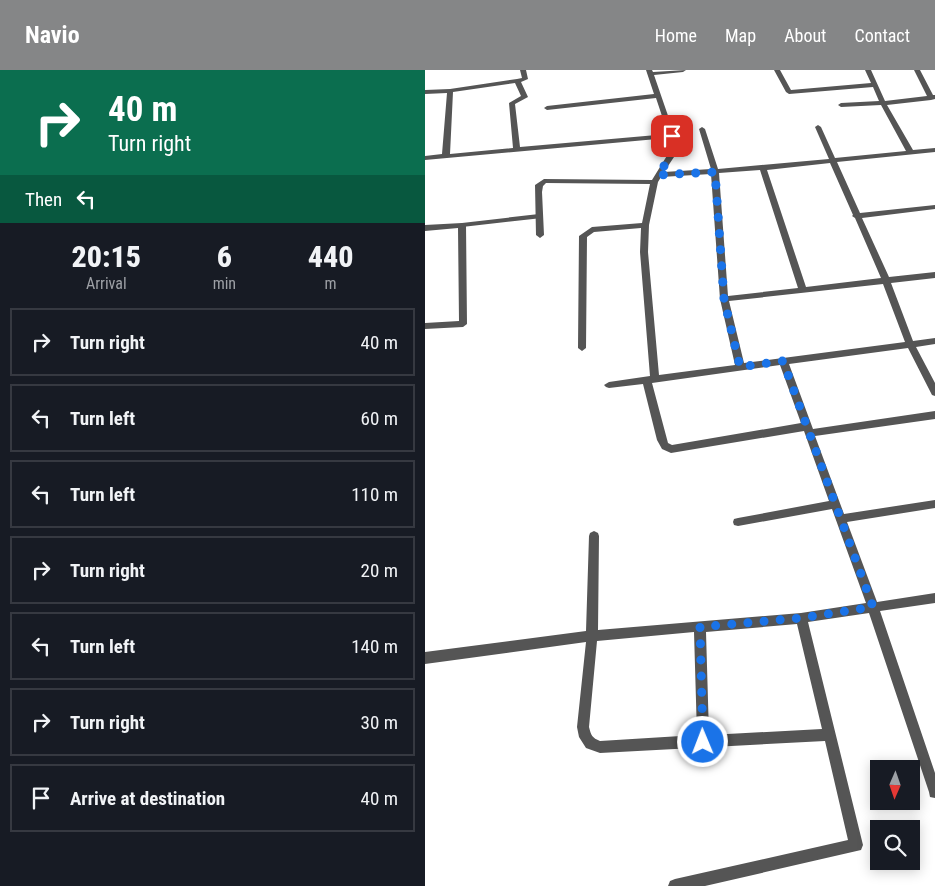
<!DOCTYPE html>
<style>
:root{--surface:#171b24;--page:#242831;--text:#f1f3f6;--muted:#9ea1a6;--line:#363941;--accent:#858687}
body{margin:0;font-family:"Roboto Condensed",sans-serif;background:var(--page);color:var(--text);height:100vh;display:flex;flex-direction:column;font-size:19px;white-space:nowrap}
*{box-sizing:border-box;margin:0}
p{font-size:16px;color:var(--muted)}
.icon{flex:none;width:28px;height:28px;fill:none;stroke:currentColor;stroke-width:2;stroke-linecap:round;stroke-linejoin:round}
.map{position:relative;flex:1;overflow:hidden}
.panel{display:flex;flex-direction:column;background:var(--surface);width:425px}
.panel>*{flex:none}
.guide{background:#0b6e4f;color:#fff;overflow:hidden}
.needle{width:32px;rotate:182deg}
.controls{position:absolute;left:445px;top:690px;display:grid;gap:10px}
.controls a{display:grid;place-items:center;width:50px;height:50px;border-radius:0px;background:var(--surface);box-shadow:0 2px 12px #0003;font-size:25px}
.pin{position:absolute;display:grid;place-items:center;width:42px;height:42px;color:#fff;margin:-21px;border-radius:10px;box-shadow:0 2px 8px #0006}
.me{position:absolute;width:55px;margin:-28px;rotate:359deg;stroke-linejoin:round;filter:drop-shadow(0 0 4px #0008)}
.turn{display:flex;align-items:center;gap:18px;height:105px;padding:0 25px;font-size:22px}
.turn .icon{width:65px;height:65px;stroke-width:2.5}
.turn b{display:block;font-size:35px;line-height:42px}
.then{display:flex;align-items:center;height:48px;padding:0 25px;background:#0003;gap:10px;font-size:19px}
.eta{display:flex;justify-content:space-evenly;align-items:center;height:85px;text-align:center}
.eta b{font-size:30px;font-weight:800;line-height:35px}
ul{padding:0;list-style:none}
li{display:flex;align-items:center;gap:15px;height:68px;margin:0 10px 8px;padding:0 15px;border:2px solid var(--line);border-radius:0px}
li div{flex:1}
li b{display:block;font-size:19px}
li em{font-style:normal}
header{display:flex;align-items:center;gap:30px;box-sizing:border-box;height:70px;padding:0 25px;background:var(--accent);color:#fff}
header strong{font-size:24px}
nav{display:flex;gap:28px;margin-inline-start:auto;font-size:18px}
main{display:flex;flex:1;min-height:0}
.map>svg:first-child{display:block}
.lines{fill:none;stroke-linecap:round;stroke-linejoin:round}
.lane{fill:#555;fill-rule:evenodd}
.street{fill:#555;fill-rule:evenodd}
.route{stroke:#1a73e8;stroke-width:9;stroke-dasharray:0 16.2}
</style>
<header>
<strong>Navio</strong>
<nav><a>Home</a><a>Map</a><a>About</a><a>Contact</a></nav>
</header>
<main>
<section class="panel">
<div class="guide">
<div class="turn"><svg class="icon" aria-label="right" viewBox="0 0 24 24"><path d="M7 20v-9h11M14 6l5 5-5 5"/></svg><div><b>40 m</b>Turn right</div></div>
<div class="then">Then<svg class="icon" aria-label="left" viewBox="0 0 24 24"><path d="M17 20v-9H6M10 6l-5 5 5 5"/></svg></div>
</div>
<div class="eta">
<div><b>20:15</b><p>Arrival</p></div>
<div><b>6</b><p>min</p></div>
<div><b>440</b><p>m</p></div>
</div>
<ul>
<li><svg class="icon" aria-label="right" viewBox="0 0 24 24"><path d="M7 20v-9h11M14 6l5 5-5 5"/></svg><div><b>Turn right</b></div><em>40 m</em></li>
<li><svg class="icon" aria-label="left" viewBox="0 0 24 24"><path d="M17 20v-9H6M10 6l-5 5 5 5"/></svg><div><b>Turn left</b></div><em>60 m</em></li>
<li><svg class="icon" aria-label="left" viewBox="0 0 24 24"><path d="M17 20v-9H6M10 6l-5 5 5 5"/></svg><div><b>Turn left</b></div><em>110 m</em></li>
<li><svg class="icon" aria-label="right" viewBox="0 0 24 24"><path d="M7 20v-9h11M14 6l5 5-5 5"/></svg><div><b>Turn right</b></div><em>20 m</em></li>
<li><svg class="icon" aria-label="left" viewBox="0 0 24 24"><path d="M17 20v-9H6M10 6l-5 5 5 5"/></svg><div><b>Turn left</b></div><em>140 m</em></li>
<li><svg class="icon" aria-label="right" viewBox="0 0 24 24"><path d="M7 20v-9h11M14 6l5 5-5 5"/></svg><div><b>Turn right</b></div><em>30 m</em></li>
<li><svg class="icon" aria-label="arrive" viewBox="0 0 24 24"><path d="M6 21V4h12l-3 4 3 4H6"/></svg><div><b>Arrive at destination</b></div><em>40 m</em></li>
</ul>
</section>
<div class="map">
<svg width="510" height="816" viewBox="0 0 510 816">
<rect width="100%" height="100%" fill="#fff"/>
<g class="lines">
<polygon class="lane" points="114,144 118,146 117,148 37,157 33,155 37,153"/>
<g class="street">
<path d="M 95,0 L 101,0 L 103,9 L 96,12 L 103,27 L 90,34 L 95,77 L 243,64 L 231,28 L 122,40 L 119,38 L 122,36 L 229,24 L 221,0 L 227,0 L 228,2 L 261,0 L 258,2 L 229,5 L 250,66 L 251,84 L 239,102 L 286,99 L 274,59 L 277,57 L 280,59 L 293,99 L 404,89 L 390,57 L 393,55 L 396,57 L 410,88 L 481,81 L 456,35 L 416,37 L 413,35 L 416,33 L 454,31 L 448,17 L 364,24 L 361,22 L 349,0 L 355,0 L 366,20 L 446,13 L 440,0 L 446,0 L 460,31 L 502,26 L 489,0 L 495,0 L 508,25 L 510,25 L 510,29 L 506,30 L 462,35 L 488,80 L 510,78 L 510,82 L 412,92 L 435,143 L 510,135 L 510,139 L 437,148 L 464,207 L 510,202 L 510,208 L 466,213 L 488,271 L 510,268 L 510,274 L 491,277 L 510,313 L 510,326 L 507,325 L 483,278 L 364,294 L 388,359 L 510,341 L 510,349 L 390,366 L 419,444 L 510,430 L 510,438 L 422,452 L 452,532 L 510,523 L 510,533 L 455,541 L 510,703 L 510,728 L 505,727 L 504,722 L 444,543 L 383,552 L 438,775 L 436,780 L 280,816 L 243,816 L 245,811 L 250,809 L 423,770 L 400,671 L 175,683 L 161,678 L 154,667 L 152,657 L 161,572 L 0,594 L 0,582 L 161,561 L 164,466 L 165,463 L 169,461 L 173,463 L 174,466 L 173,560 L 376,543 L 441,533 L 407,439 L 313,456 L 309,455 L 308,452 L 309,449 L 313,448 L 404,431 L 379,361 L 246,383 L 237,379 L 232,370 L 218,314 L 184,318 L 181,317 L 179,315 L 184,312 L 225,306 L 215,182 L 216,158 L 169,162 L 162,167 L 161,278 L 157,281 L 153,278 L 154,166 L 167,157 L 217,153 L 225,114 L 121,113 L 118,116 L 117,122 L 119,165 L 115,168 L 111,165 L 110,115 L 119,109 L 227,110 L 243,84 L 243,68 L 0,90 L 0,86 L 17,84 L 22,23 L 0,24 L 0,20 L 25,19 L 92,9 L 97,8 ZM 90,13 L 96,26 L 84,33 L 88,78 L 25,84 L 28,22 ZM 405,93 L 428,145 L 427,146 L 430,148 L 456,208 L 381,217 L 342,100 ZM 335,100 L 373,218 L 303,226 L 294,103 ZM 286,104 L 295,229 L 310,295 L 234,305 L 223,182 L 224,155 L 233,112 L 236,107 ZM 458,214 L 480,272 L 319,293 L 304,231 ZM 355,295 L 376,353 L 247,375 L 243,373 L 227,313 ZM 372,554 L 397,659 L 284,665 L 281,562 ZM 269,562 L 272,665 L 175,671 C 167,668 166,665 164,657 L 172,571 Z"/>
<polygon points="37,153 41,155 42,254 38,257 0,259 0,253 34,251 33,158 0,161 0,155"/>
</g>
</g>
<g class="lines">
<polyline class="route" points="247,66 247,84 233,105 290,102 299,229 315,297 358,291 448,537 376,548 275,557 278,672"/>
</g>
</svg>
<div class="controls">
<a><svg class="needle" viewBox="-14 -14 28 28"><path d="M0-13l5 13h-10z" fill="#e53935"/><path d="M0 13l5-13h-10z" fill="#9ea1a6"/></svg></a>
<a><svg class="icon" aria-label="search" viewBox="0 0 24 24"><circle cx="10" cy="10" r="6"/><path d="M15 15l6 6"/></svg></a>
</div>
<div class="pin" style="left:247px;top:66px;background:#d93025"><svg class="icon" aria-label="arrive" viewBox="0 0 24 24"><path d="M6 21V4h12l-3 4 3 4H6"/></svg></div>
<svg class="me" style="left:278px;top:672px" viewBox="-20 -20 40 40"><circle r="17" fill="#1a73e8" stroke="#fff" stroke-width="3"/><path d="M0-11L8 9 0 5-8 9z" fill="#fff"/></svg>
</div>
</main>
